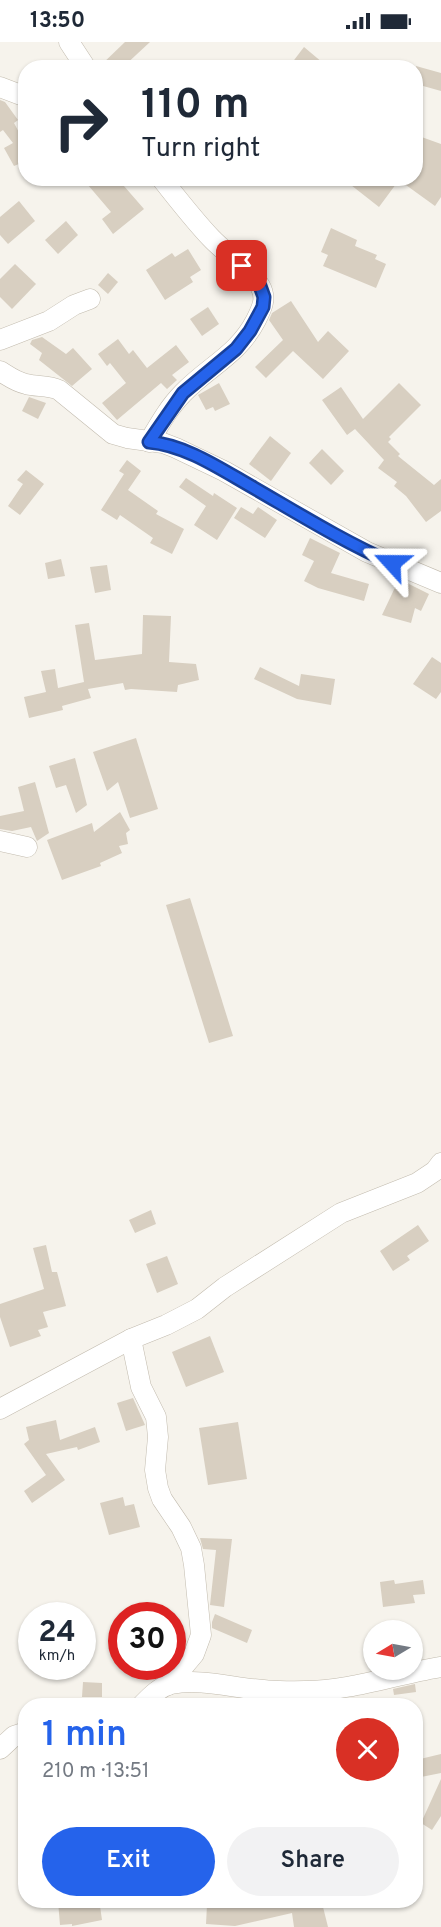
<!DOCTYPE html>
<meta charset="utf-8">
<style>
:root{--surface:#fff;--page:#f2f2f3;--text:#1f2937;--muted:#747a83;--accent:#2563eb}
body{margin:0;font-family:Overpass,sans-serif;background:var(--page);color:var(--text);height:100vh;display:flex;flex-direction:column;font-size:22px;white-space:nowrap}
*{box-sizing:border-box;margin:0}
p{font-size:20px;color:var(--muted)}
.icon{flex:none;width:33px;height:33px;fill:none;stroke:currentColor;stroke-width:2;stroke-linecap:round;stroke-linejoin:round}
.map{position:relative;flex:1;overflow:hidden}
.details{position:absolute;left:18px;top:1656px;width:405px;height:210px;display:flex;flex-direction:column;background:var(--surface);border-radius:24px;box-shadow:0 2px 4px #0004}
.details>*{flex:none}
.hud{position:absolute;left:18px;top:18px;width:405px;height:126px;border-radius:24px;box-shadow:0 2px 4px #0004;background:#fff;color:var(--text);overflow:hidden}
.needle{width:39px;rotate:260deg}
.controls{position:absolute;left:363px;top:1578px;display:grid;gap:12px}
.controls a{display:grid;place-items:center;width:60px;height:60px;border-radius:50%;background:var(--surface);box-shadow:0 2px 4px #0004;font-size:30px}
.speed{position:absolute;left:18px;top:1560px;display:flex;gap:12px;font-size:30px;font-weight:700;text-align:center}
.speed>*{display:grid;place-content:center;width:78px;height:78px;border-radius:50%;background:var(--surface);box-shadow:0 2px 4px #0004;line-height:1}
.speed small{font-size:15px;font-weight:400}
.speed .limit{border:9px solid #d22;background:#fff;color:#111}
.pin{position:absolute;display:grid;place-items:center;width:51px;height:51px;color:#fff;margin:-26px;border-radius:12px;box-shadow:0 3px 9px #0006}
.me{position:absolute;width:66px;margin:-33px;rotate:294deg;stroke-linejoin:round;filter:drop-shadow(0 0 4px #0008)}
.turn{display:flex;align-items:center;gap:21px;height:126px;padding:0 24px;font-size:27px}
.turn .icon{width:78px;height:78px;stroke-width:2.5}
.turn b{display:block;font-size:42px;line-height:51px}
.round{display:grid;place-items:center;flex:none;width:63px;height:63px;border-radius:32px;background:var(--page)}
.headline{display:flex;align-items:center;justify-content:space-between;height:102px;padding:0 24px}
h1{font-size:36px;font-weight:600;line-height:45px;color:var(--accent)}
.primary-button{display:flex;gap:12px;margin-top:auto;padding:12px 24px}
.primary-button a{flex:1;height:69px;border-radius:36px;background:var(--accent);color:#fff;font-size:24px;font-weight:600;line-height:69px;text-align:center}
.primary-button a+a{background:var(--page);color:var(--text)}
.status{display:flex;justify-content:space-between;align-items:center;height:42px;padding:0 30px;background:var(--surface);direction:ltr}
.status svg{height:16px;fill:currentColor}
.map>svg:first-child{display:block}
.building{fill:#d8cfc1}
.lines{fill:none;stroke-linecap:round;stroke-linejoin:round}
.street-casing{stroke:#c2bbae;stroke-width:21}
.street{stroke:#fff;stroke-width:20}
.route-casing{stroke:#184099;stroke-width:15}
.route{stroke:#2563eb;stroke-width:10}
</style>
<div class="status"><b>13:50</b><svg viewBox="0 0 49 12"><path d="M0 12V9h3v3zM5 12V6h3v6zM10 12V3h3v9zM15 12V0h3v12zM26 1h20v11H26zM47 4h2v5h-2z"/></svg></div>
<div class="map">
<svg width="441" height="1885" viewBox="0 0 441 1885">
<rect width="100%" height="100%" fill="#f6f3ec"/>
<g class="building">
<polygon points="125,0 150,0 122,26 98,26"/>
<polygon points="304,5 329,26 288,26"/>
<polygon points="416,24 441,31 441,49 416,42"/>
<polygon points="0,58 5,60 18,78 14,81 22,96 26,94 26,119 14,124 4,106 13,101 3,88 0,90"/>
<polygon points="416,93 441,102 441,155 435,164 399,138 379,165 342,136 416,136"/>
<polygon points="82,136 117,136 144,167 113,192 102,177 111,170"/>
<polygon points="19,159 35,179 8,202 0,193 0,175"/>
<polygon points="66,179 78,193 58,212 45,198"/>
<polygon points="331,186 357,198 355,204 377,213 375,217 386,222 376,246 323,224 328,213 321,210"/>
<polygon points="188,207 201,228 190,235 193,240 165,258 146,228 172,211 175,215"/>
<polygon points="15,222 36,242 12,267 0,255 0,237"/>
<polygon points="108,231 118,240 108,252 98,243"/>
<polygon points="291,259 318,300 328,289 349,309 323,337 293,309 266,336 255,325 283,298 269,278 272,271"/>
<polygon points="208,265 219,282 202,294 190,277"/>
<polygon points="42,295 66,312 73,306 92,327 72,344 39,318 42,311 30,302 32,298"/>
<polygon points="118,297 129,312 133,308 147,326 176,303 189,320 172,333 177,338 167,347 161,341 117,378 102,361 126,341 110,321 107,324 98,312"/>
<polygon points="219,341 230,362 215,369 213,365 206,368 198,353"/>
<polygon points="399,341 421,363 389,395 391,397 388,400 400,412 398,414 434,443 441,437 441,469 426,480 406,454 394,444 397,440 378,426 384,418 355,387 347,393 322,358 341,345 363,377"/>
<polygon points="29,355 46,361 38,377 22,369"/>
<polygon points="270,394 291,411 271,439 249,422"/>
<polygon points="322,407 344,429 331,443 309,421"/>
<polygon points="127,418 141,429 128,448 158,469 156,472 184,487 172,512 150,501 153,496 120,473 117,478 101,468 124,432 119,429"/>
<polygon points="26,428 44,442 20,473 8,464 23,442 17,438"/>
<polygon points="186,436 213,454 214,451 237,466 217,498 194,483 206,464 179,445"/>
<polygon points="241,465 253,472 258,465 277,478 265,496 234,476"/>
<polygon points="310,496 340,511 331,531 369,542 364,559 318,546 304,539 314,519 302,513"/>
<polygon points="61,517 65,534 48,537 45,521"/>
<polygon points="107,523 111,548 95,551 90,525"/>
<polygon points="399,537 429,552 421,569 415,566 411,581 382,573"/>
<polygon points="143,573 171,574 169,620 196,622 199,638 178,643 177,650 131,647 125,648 123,641 88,647 91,656 62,664 63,668 29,676 24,655 46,650 41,629 55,627 58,646 84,640 75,583 89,581 95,618 142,612"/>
<polygon points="432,615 441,621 441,650 436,657 413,642"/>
<polygon points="260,625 299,644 301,632 335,637 331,663 297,657 254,637"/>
<polygon points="136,696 158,767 130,776 118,740 107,749 93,710"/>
<polygon points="75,716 87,763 76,771 66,743 56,746 49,724"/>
<polygon points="35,740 49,791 37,799 31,785 12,789 0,787 0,774 24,769 18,745"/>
<polygon points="120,770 130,788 126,791 128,802 119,804 122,811 100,821 101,824 62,838 47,798 92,781 94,790"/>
<polygon points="190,856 233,994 209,1001 166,863"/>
<polygon points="151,1168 156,1182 135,1191 129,1178"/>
<polygon points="418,1183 429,1199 407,1214 410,1218 393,1229 380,1209"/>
<polygon points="46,1203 52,1230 57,1230 66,1264 43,1270 48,1285 38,1288 41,1294 10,1305 0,1275 0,1262 44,1247 33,1206"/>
<polygon points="167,1214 178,1242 157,1251 146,1222"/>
<polygon points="210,1294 224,1330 186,1345 172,1310"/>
<polygon points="133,1356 145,1383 126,1389 117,1361"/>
<polygon points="56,1378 60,1398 95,1385 100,1400 78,1408 77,1405 46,1412 65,1438 32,1461 24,1449 46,1433 24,1402 29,1398 26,1385"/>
<polygon points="238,1380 247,1437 208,1443 199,1386"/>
<polygon points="123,1455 125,1464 134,1462 140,1485 109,1493 100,1461"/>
<polygon points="200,1496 232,1497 224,1565 210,1563 216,1508 203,1507"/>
<polygon points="394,1538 395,1542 423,1538 425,1552 413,1553 415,1561 383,1565 380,1540"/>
<polygon points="215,1572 252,1588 247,1601 212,1586 212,1580"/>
<polygon points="83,1640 102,1641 102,1655 82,1655"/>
<polygon points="415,1642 416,1650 394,1653 393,1647"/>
<polygon points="441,1712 441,1731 416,1736 416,1718"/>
<polygon points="441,1737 441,1774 432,1788 421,1781"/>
<polygon points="80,1858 81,1861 85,1861 86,1866 100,1864 102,1878 72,1884 72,1882 60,1883 58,1859"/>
<polygon points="235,1858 248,1858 248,1863 268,1858 324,1858 323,1865 328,1885 294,1885 292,1871 235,1884 206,1882 207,1863 236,1864"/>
</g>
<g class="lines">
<g class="street-casing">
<g id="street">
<polyline points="69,0 86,26"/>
<polyline points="0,45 26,55"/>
<polyline points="0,298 49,279 74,263 90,257"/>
<path d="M 0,329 C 8,334 16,340 26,342 C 37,345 48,343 59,348 L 113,392 L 127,396 L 163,401 L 176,406 L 224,429 L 367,510 L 441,541"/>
<path d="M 149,400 C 159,383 169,365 183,351 C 209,324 238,313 256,278 C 262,266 267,256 260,244 C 248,225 226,212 211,196 C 193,177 177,156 161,136"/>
<polyline points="0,799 27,805"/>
<polyline points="131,1297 141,1345 156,1375 158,1395 155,1428 158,1446 162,1457 181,1485 191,1506 194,1523 201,1593 194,1612 168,1643"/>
<polyline points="0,1367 131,1297 166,1283 197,1267 225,1245 341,1171 417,1141 435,1129 441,1121"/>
<path d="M 141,1664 C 150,1655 159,1645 171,1642 C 201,1636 233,1646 263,1648 C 277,1650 291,1649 305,1649 C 350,1649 396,1632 441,1625"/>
<polyline points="0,1707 14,1694 26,1690"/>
</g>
</g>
<use href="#street" class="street"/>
</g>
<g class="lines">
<g class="route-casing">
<path id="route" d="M 242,224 L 260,244 L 264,255 L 263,265 L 250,289 L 236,307 L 183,351 L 149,400 C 186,403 222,428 254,446 C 299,472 344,500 392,521"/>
</g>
<use href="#route" class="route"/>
</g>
</svg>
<div class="controls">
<a><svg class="needle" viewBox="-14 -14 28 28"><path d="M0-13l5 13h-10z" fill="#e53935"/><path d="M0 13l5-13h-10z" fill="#747a83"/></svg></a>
</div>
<div class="speed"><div>24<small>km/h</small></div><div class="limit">30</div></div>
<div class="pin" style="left:242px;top:224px;background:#d93025"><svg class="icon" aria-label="arrive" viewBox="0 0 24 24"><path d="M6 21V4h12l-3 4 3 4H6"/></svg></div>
<svg class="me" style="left:392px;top:521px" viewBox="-20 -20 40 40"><path d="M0-17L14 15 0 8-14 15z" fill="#2563eb" stroke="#fff" stroke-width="4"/></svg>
<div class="hud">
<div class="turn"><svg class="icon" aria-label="right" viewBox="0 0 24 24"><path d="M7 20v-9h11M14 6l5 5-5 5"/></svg><div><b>110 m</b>Turn right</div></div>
</div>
<section class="details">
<div class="headline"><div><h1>1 min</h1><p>210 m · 13:51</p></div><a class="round" style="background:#d93025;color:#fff"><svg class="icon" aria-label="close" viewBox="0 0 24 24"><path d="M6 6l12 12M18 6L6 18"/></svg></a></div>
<div class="primary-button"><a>Exit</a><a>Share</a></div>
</section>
</div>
